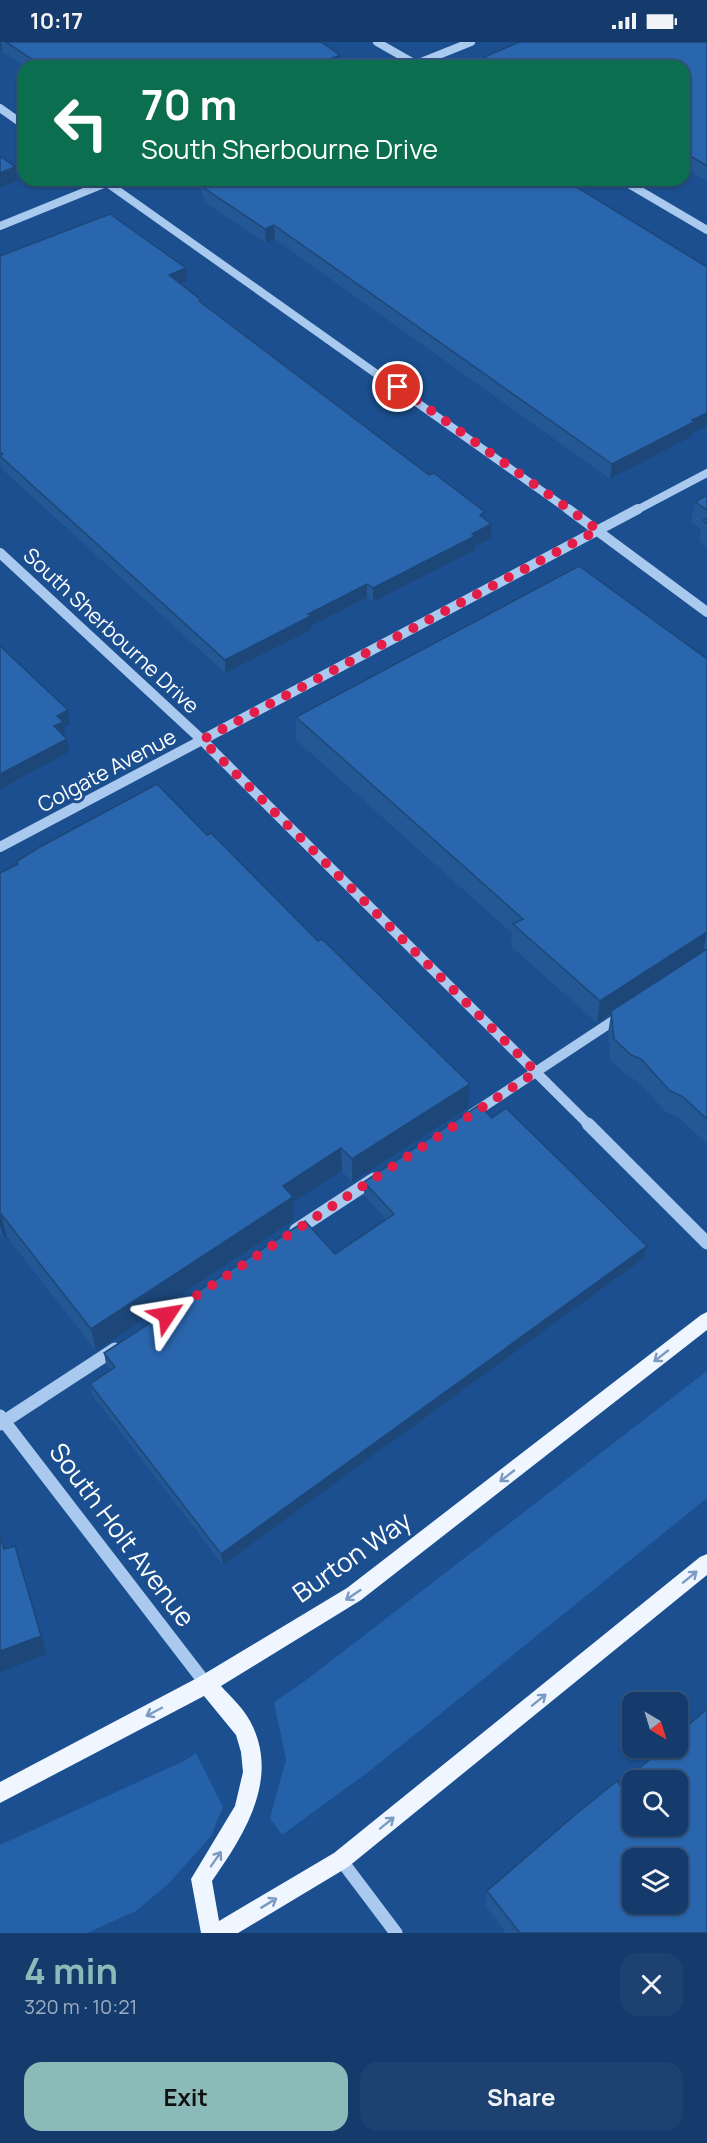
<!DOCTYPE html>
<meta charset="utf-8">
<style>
:root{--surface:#143b6b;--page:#1d4271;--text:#f1f3f6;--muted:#9dadc1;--line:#33557e;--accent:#8bbbb9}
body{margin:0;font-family:Manrope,sans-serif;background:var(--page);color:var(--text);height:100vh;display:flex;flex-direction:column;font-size:22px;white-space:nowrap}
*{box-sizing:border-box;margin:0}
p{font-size:20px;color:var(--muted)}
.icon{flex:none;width:33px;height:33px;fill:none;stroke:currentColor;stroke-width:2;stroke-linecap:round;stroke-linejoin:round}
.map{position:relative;height:1891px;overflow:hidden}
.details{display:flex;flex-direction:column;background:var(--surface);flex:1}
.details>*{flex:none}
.banner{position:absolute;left:18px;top:18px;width:672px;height:126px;border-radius:18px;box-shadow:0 2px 4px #0004,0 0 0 2px var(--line);background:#0b6e4f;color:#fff;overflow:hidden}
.needle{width:39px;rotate:142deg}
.buttons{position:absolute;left:622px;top:1650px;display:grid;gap:12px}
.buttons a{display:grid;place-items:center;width:66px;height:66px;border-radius:12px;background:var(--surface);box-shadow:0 2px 4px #0004,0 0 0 2px var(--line);font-size:30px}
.pin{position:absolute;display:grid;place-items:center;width:51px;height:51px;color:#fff;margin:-26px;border:3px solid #fff;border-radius:50%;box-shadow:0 2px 6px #0007}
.me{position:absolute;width:66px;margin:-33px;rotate:57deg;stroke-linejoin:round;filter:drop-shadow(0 0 4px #0008)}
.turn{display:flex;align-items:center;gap:21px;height:126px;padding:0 24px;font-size:27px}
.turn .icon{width:78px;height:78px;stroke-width:2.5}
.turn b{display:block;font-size:42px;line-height:51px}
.round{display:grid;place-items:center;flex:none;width:63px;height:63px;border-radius:18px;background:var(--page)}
.head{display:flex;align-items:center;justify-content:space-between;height:102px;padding:0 24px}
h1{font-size:36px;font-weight:700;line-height:45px;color:var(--accent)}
.primary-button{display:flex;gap:12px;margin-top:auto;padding:12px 24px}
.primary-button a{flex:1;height:69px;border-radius:18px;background:var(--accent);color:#111;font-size:24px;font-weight:700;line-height:69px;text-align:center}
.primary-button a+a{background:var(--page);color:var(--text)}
.status{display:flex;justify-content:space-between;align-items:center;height:42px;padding:0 30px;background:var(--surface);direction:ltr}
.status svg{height:16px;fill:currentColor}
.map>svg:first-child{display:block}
.green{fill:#2461a8}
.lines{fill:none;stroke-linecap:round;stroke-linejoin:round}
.minor-far2{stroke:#a9c9ee;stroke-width:8}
.minor-far1{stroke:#a9c9ee;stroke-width:10}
.minor{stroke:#a9c9ee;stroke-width:13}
.major{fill:#f0f6ff;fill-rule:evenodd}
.wall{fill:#245895}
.shaded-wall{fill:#1d4779}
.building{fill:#2a66ad;stroke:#1d4779;stroke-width:1.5;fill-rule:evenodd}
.oneway{stroke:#7b9ac1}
.route{stroke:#e11d48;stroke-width:10;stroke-dasharray:0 18}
.labels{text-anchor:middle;stroke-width:6;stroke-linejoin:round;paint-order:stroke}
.street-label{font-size:21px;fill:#fff;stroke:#1b4f8f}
.near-street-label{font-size:26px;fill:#fff;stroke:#1b4f8f}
</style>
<div class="status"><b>10:17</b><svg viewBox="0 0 49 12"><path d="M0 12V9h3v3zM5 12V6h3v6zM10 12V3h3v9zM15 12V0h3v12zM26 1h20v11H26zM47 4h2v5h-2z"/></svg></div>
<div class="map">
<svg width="707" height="1891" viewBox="0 0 707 1891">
<rect width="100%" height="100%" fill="#1b4f8f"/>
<g class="green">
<polygon points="707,1329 707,1456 371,1728 282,1793 270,1776 286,1718 274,1660 305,1639"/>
<polygon points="196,1711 223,1765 211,1794 169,1841 136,1869 87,1891 0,1891 0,1803 186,1718"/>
</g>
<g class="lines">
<g class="minor-far2">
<polyline points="377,0 419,24"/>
<polyline points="411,24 471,0"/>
<polyline points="0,66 24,83"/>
<polyline points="103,138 570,469"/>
<polyline points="622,138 707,188"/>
<polyline points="0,184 111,139"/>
<polyline points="635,469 707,431"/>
</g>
<g class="minor-far1">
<polyline points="568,467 707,570"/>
<polyline points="0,511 202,698 590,1084"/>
<polyline points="0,805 638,467"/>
<polyline points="472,1072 619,975"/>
</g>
<g class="minor">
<polyline points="588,1082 707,1201"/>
<polyline points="296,1188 374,1137"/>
<polyline points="0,1374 206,1642"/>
<polyline points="0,1382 115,1307"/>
<polyline points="341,1818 396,1891"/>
</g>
<path class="major" d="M 707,1270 L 707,1288 L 361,1558 L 221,1644 C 231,1655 243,1666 250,1679 C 281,1736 244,1793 212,1839 L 219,1879 L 334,1811 L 700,1515 L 707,1512 L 707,1533 L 348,1825 L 238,1891 L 201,1891 L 191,1837 L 235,1764 L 243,1730 L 241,1710 L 236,1693 L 204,1654 L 0,1761 L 0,1740 L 199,1635 L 347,1546 L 701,1273 Z"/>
</g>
<g class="wall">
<polygon points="0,0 321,0 340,24 24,24 2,9"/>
<polygon points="707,0 707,139 684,125 684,24 484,17 484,15"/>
<polygon points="200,138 565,138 692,391 692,394 610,437 275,197 266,201 204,160 204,154 202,153"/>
<polygon points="0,214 186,226 187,239 181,242 201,258 202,261 484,476 491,496 475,504 475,508 373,560 367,555 311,584 311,588 225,631 2,427 0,421"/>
<polygon points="707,453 707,505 699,499 701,487 691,480 695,460"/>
<polygon points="707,617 707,1102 679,1076 665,1069 637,1039 628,1034 610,1018 608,991 611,972 597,981 511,904 512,891 296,698 296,675"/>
<polygon points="16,820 468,1066 352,1140 342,1129 293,1160 294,1178 96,1309 7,1195 4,1197 0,1192 0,831 16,823"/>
<polygon points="492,1076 647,1204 644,1216 223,1523 92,1353 90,1342 111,1328 106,1322 104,1311 335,1212 386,1177 364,1153 364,1140"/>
<polygon points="620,1743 707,1891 506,1891 485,1863 487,1849"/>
</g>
<g class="shaded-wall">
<polygon points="0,0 1,0 2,9 0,9"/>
<polygon points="340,13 340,24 313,24"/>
<polygon points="15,125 17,139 0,145 0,131"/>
<polygon points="274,183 275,197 266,201 265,187"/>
<polygon points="186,226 187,239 170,246 169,233"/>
<polygon points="707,371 707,384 692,391 692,394 610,437 612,422"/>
<polygon points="491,482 491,496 475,504 475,508 373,560 373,546"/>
<polygon points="367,542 367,555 311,584 311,588 225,631 225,618 308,572"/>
<polygon points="68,668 70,682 64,685 65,693 56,698 54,684 57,674"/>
<polygon points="67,697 69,710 0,747 0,732"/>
<polygon points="707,890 703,911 597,981 600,959"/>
<polygon points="470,1042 468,1066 352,1140 352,1117"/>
<polygon points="341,1106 342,1129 293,1160 294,1178 96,1309 91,1287 283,1144"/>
<polygon points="1,1172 7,1195 4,1197 0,1183 0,1173"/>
<polygon points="647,1204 644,1216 223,1523 221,1512"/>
<polygon points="15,1504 47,1612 0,1630 0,1609"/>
</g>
<g class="building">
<polygon points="6,0 321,0 340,13 313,24 42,24"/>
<polygon points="520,0 707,0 707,124 684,110 684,24 469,24 486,16 484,15"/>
<polygon points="0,114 15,125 0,131"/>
<polygon points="203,138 565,138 707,225 707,371 692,378 694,380 612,422 274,183 265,187 204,146 208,144 201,139"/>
<polygon points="110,172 186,226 169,233 201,258 199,259 429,433 434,431 485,470 480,473 491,482 472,492 475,494 373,546 367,542 308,572 311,574 225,618 0,414 3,412 0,410 0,214"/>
<polygon points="707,453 707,468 695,460"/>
<polygon points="707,476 707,482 703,478"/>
<polygon points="579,524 707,617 707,890 600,959 513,882 523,877 296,675"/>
<polygon points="0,604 68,668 57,674 63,680 54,684 67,697 0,732"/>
<polygon points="157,742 207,793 211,791 318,899 322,897 470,1042 352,1117 341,1106 283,1144 293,1155 91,1287 1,1172 0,1173 0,831 18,822 16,820 38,806"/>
<polygon points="707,907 707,1077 683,1055 669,1048 641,1017 631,1013 614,997 611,969"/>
<polygon points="479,1063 492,1076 506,1066 647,1204 221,1512 90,1342 115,1325 104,1311 305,1179 335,1212 394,1172 364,1140"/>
<polygon points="0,1494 4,1507 15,1504 41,1594 0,1609"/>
<path d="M 707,1667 L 707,1891 L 520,1891 L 487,1849 L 576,1772 L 617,1739 L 620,1743 L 663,1706 L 678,1706 L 678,1692 ZM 633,1738 L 678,1738 L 678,1784 L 633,1784 ZM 633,1816 L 678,1816 L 678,1862 L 633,1862 Z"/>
</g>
<defs><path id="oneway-shaft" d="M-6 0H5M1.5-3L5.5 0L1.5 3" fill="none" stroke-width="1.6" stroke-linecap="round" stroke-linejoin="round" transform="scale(1.5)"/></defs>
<g class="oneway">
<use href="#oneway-shaft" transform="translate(661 1314) rotate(142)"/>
<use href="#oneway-shaft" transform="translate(507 1434) rotate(142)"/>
<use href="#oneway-shaft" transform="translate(690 1535) rotate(-39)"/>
<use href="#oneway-shaft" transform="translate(353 1553) rotate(146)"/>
<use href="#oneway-shaft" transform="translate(539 1658) rotate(-39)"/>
<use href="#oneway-shaft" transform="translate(154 1670) rotate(152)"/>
<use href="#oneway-shaft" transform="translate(387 1781) rotate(-39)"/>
<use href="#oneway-shaft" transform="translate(216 1817) rotate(-55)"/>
<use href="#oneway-shaft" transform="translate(269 1861) rotate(-31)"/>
</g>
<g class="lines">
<polyline class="route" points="167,1273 536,1030 202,698 598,488 398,345"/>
</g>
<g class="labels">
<g class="street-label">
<text transform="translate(111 589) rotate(43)" y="7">South Sherbourne Drive</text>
<text transform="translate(107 729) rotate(-28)" y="7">Colgate Avenue</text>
</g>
<g class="near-street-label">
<text transform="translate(122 1493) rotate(53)" y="9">South Holt Avenue</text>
<text transform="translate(352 1515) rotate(-35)" y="9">Burton Way</text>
</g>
</g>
</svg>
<div class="buttons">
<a><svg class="needle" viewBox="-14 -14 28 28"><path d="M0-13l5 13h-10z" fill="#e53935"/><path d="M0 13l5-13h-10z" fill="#9dadc1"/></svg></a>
<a><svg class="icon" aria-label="search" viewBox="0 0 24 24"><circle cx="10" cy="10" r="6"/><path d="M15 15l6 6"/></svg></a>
<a><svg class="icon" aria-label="layers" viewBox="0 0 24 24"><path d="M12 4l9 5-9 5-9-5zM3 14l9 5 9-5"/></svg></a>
</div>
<div class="pin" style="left:398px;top:345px;background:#d93025"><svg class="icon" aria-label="arrive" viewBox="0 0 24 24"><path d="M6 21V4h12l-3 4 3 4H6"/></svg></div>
<svg class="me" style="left:167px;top:1273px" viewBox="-20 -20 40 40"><path d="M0-17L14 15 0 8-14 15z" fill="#e11d48" stroke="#fff" stroke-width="4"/></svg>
<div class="banner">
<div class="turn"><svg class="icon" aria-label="left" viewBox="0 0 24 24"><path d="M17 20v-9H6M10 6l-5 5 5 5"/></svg><div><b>70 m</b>South Sherbourne Drive</div></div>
</div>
</div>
<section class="details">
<div class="head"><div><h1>4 min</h1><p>320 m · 10:21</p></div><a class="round"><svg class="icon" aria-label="close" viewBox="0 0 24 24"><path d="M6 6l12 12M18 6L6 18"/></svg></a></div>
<div class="primary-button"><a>Exit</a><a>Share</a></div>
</section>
